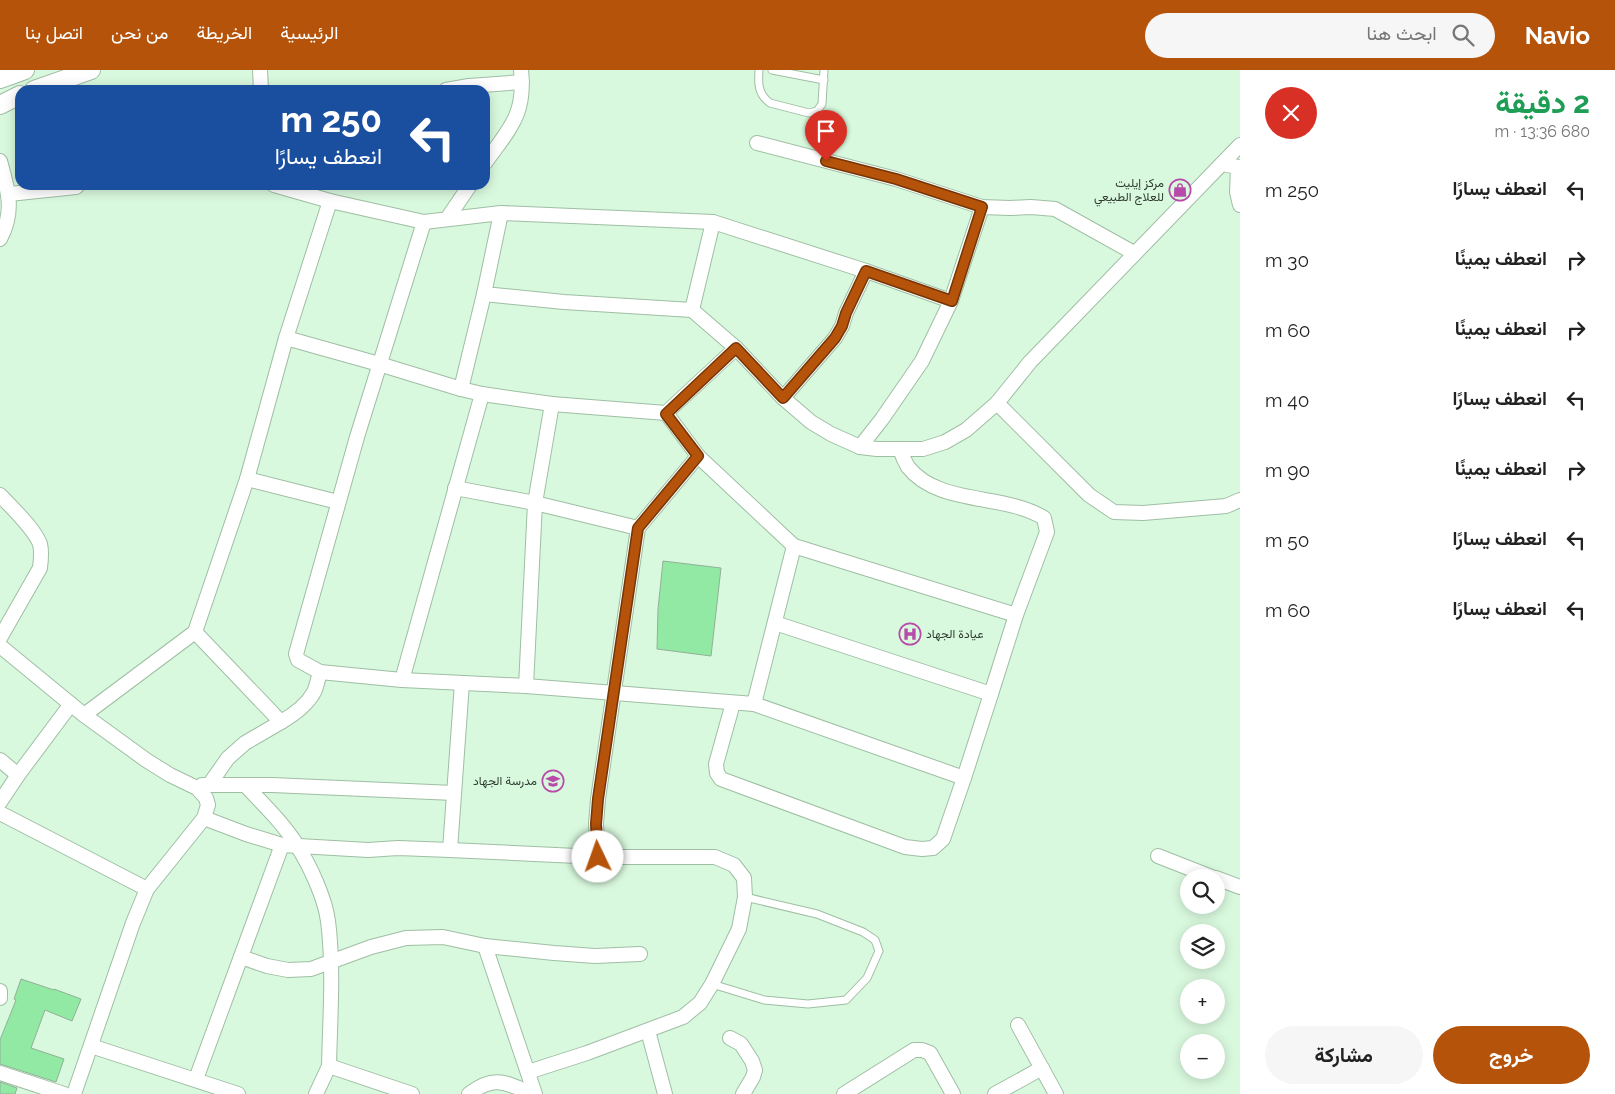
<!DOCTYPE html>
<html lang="ar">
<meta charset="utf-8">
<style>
:root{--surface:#fff;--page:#f6f6f6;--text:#222;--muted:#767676;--accent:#b45309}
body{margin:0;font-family:Raleway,Vazirmatn,sans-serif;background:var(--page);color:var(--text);direction:rtl;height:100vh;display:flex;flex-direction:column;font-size:19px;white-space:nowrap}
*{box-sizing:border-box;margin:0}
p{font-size:16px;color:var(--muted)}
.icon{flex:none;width:28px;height:28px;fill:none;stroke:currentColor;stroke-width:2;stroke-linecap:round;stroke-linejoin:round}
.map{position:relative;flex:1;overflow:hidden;direction:ltr}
.side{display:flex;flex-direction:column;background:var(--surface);width:375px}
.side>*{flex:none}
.guide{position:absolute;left:15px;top:15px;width:475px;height:105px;border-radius:15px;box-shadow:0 2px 12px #0003;direction:rtl;background:#1a4fa0;color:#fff;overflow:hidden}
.fabs{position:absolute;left:1180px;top:799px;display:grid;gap:10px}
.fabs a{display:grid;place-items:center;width:45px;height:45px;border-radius:50%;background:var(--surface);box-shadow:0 2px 12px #0003;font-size:25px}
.pin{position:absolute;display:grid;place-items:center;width:42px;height:42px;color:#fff;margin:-51px -21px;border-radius:50% 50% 50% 0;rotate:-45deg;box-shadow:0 0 5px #0007}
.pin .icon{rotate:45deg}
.me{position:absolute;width:55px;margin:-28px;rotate:357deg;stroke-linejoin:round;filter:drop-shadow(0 0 4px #0008)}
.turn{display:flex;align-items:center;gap:18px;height:105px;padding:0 25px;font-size:22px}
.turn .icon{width:65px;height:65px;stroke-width:2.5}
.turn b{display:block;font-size:35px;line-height:42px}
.round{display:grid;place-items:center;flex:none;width:52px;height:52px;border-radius:26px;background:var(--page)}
.headline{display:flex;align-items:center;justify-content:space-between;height:85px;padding:0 25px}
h1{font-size:30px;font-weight:700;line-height:38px;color:#1e9e55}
.button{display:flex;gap:10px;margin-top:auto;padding:10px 25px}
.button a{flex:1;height:58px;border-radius:30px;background:var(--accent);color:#fff;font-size:20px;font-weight:700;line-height:58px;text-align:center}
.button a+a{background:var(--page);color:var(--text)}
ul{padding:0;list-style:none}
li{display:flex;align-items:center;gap:15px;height:70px;padding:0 25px}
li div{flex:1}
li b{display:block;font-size:19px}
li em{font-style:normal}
header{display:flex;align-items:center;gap:30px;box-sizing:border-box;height:70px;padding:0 25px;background:var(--accent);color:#fff}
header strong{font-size:24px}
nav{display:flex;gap:28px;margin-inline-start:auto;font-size:18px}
.search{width:350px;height:45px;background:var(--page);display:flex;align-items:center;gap:12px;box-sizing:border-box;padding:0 18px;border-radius:28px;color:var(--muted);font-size:19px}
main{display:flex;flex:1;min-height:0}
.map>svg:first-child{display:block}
.building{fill:#91e9a4;stroke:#92b097}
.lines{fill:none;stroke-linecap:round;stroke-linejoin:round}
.service-casing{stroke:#9fbea4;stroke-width:9}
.minor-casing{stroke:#9fbea4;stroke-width:16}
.tertiary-casing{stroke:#9fbea4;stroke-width:20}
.service{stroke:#fff;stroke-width:7}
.minor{stroke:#fff;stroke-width:14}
.tertiary{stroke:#fff;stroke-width:18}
.route-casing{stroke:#753606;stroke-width:12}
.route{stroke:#b45309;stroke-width:9}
.labels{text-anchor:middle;stroke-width:5;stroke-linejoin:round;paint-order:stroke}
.poi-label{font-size:12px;fill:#2f3b31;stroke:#d9f9de;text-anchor:end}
</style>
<header>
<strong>Navio</strong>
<div class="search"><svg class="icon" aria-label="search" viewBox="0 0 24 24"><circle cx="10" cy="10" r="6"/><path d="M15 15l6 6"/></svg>ابحث هنا</div>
<nav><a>الرئيسية</a><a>الخريطة</a><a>من نحن</a><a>اتصل بنا</a></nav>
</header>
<main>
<section class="side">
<div class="headline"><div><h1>2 دقيقة</h1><p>680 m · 13:36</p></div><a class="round" style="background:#d93025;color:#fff"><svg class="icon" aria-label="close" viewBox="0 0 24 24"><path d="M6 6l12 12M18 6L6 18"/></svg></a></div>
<ul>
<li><svg class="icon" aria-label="left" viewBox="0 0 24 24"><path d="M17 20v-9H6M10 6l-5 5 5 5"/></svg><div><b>انعطف يسارًا</b></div><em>250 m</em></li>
<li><svg class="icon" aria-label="right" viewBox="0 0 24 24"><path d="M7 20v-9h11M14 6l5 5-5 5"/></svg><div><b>انعطف يمينًا</b></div><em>30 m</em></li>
<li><svg class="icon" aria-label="right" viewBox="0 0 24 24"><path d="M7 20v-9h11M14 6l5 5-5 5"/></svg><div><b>انعطف يمينًا</b></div><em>60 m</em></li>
<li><svg class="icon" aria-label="left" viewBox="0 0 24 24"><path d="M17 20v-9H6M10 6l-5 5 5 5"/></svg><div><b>انعطف يسارًا</b></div><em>40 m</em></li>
<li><svg class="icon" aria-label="right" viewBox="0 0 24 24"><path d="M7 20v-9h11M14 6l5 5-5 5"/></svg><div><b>انعطف يمينًا</b></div><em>90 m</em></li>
<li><svg class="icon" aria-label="left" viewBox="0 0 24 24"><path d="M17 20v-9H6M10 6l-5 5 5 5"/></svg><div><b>انعطف يسارًا</b></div><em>50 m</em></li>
<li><svg class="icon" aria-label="left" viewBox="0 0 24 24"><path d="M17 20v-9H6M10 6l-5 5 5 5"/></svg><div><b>انعطف يسارًا</b></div><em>60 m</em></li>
</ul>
<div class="button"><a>خروج</a><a>مشاركة</a></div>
</section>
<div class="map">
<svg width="1240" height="1024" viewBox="0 0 1240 1024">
<rect width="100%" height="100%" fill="#d9f9de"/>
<g class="building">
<polygon points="663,491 721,498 711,586 657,579 658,539"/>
<polygon points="21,909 54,920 54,919 81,929 72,951 45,940 31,978 64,989 56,1012 0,994 0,970 16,930 14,929"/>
<polygon points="0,1012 17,1018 15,1024 0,1024"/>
</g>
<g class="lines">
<g class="service-casing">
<g id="service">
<path d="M 759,0 C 758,14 758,24 770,33 L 809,43 L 817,41 L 822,34 L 824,0"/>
<polyline points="772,0 824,10"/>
<polyline points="712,914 764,930 808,934 846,930 867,908 879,881 875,870 863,862 817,844 745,827"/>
</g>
</g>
<g class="minor-casing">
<g id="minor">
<polyline points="260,0 261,20"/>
<polyline points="446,20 469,16 522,12"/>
<polyline points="757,73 896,109 982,137 1010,138 1031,137 1055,139 1134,183"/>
<path d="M 0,91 C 8,120 15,141 0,169"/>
<path d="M 485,93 C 509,59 526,45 521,0"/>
<polyline points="1222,94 1238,97 1237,122 1240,135"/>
<polyline points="274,115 330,131"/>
<polyline points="9,124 76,117 78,115"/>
<polyline points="501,143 484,224 564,232 692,240 736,278 783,328 811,352 831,364 860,377 877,379 923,379 945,372 966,360 997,333 1030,292 1240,75"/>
<polyline points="447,149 470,115"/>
<polyline points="424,152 357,367 296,584 298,590 320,602 402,610 526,616 754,634 794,476 698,386 666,343 736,278"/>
<polyline points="951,231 982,137"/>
<polyline points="692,240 713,152"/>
<polyline points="286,268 379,294 461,319 482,324 552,334 666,343"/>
<polyline points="461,319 484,224"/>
<polyline points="783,328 835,268 842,256 846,243 866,201"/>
<polyline points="997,333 1089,425 1114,442 1143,443 1226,436 1240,430"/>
<path d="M 900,379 C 902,385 905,392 908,397 C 939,436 1004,423 1044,448 L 1047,462 L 1016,545"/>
<polyline points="247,409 338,432"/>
<polyline points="455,418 535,433 638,458"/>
<path d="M 0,425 C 12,438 34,458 40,474 C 42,482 41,490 40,498 L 0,568"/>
<polyline points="775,553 991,624 1016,545 794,476"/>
<path d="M 195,562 L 281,652 C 293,645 307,635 314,622 C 317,616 318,608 320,602"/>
<polyline points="0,576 84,645 146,690 170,705 197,718 206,728 208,735 204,748 147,819 133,853 74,1024"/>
<polyline points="402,610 482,324"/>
<polyline points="526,616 535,433 552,334"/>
<polyline points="733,633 716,694 717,703 721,709 905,777 922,779 933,778 943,769 964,708 991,624"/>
<polyline points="754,634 964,708"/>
<polyline points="84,645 195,562 247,409 286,268 330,131 424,152 501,143 713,152 866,201 951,231 922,291 882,349 860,377"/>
<polyline points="0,690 18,705"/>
<polyline points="202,715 209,715 228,688 245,673 281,652"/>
<polyline points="209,715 272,715 454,723"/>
<path d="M 246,716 C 264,735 284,754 298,777 C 310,796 325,828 328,851 C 334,898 330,948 329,996"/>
<polyline points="0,732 18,705 71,634"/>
<polyline points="0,743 147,819"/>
<polyline points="204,748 246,764 282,775 368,780 398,778 450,780 462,613"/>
<polyline points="450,780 598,787 715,787 734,795 744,808 745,827 739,859 712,914 700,933 683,947 587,983 528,1002"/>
<polyline points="1158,786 1214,808"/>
<polyline points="598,787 596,754 598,729 638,458 698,386"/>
<polyline points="1216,808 1240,817"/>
<polyline points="485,876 535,1024"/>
<polyline points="241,887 267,896 288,900 311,899 371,877 406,868 443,867 485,876 554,883 595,886 640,884"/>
<polyline points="0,921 0,928"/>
<polyline points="1018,955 1056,1024"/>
<polyline points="648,961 665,1024"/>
<polyline points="730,968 741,974 752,991 755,1000 753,1007 743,1024"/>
<polyline points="91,976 238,1024"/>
<polyline points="0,1003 64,1024"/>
<polyline points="196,1009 282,775"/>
<polyline points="316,1024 329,996 412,1024"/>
<path d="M 469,1024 C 495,1004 506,1013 533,1024"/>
<polyline points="844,1024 914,980 922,980 930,983 953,1024"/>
<polyline points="995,1024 1042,998"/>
</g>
</g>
<g class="tertiary-casing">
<g id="tertiary">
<polyline points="0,9 25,0"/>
<polyline points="34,20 91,0"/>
<polyline points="0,35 20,25"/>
</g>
</g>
<use href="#service" class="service"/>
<use href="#minor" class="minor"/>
<use href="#tertiary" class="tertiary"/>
</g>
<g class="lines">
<g class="route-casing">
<polyline id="route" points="598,787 596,754 598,729 638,458 698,386 666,344 736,278 783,328 835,268 842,256 846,243 866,201 952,231 982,137 896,109 826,91"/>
</g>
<use href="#route" class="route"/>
</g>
<defs>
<g id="shop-ring" transform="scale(1.125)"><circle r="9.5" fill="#d9f9de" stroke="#b84aa9" stroke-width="1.5"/><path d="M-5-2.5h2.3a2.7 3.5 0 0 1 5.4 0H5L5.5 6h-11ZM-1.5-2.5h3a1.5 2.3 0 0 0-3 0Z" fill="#b84aa9"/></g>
<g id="hospital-ring" transform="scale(1.125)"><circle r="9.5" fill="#d9f9de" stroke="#b84aa9" stroke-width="1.5"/><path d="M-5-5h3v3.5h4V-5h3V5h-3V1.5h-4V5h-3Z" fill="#b84aa9"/></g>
<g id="school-ring" transform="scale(1.125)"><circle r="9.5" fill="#d9f9de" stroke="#b84aa9" stroke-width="1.5"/><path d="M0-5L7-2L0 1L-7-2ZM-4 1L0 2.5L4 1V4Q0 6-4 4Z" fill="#b84aa9"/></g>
</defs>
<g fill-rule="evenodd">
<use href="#shop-ring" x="1180" y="120"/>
<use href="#hospital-ring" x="910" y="564"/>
<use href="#school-ring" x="553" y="711"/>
</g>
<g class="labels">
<g class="poi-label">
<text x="1164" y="117">مركز إيليت<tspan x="1164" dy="14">للعلاج الطبيعي</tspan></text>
<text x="926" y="568" text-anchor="start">عيادة الجهاد</text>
<text x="537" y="715">مدرسة الجهاد</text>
</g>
</g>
</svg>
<div class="fabs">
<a><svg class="icon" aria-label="search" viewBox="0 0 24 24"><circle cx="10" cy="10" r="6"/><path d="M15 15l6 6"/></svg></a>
<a><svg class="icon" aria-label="layers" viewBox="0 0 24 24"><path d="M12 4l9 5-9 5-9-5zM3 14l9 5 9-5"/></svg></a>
<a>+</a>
<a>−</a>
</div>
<div class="pin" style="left:826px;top:91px;background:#d93025"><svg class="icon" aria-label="arrive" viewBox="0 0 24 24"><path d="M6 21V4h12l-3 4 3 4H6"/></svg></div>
<svg class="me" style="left:598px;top:787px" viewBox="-20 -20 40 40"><circle r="19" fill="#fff"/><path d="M0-13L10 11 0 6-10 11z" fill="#b45309"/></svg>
<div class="guide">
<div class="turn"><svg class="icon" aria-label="left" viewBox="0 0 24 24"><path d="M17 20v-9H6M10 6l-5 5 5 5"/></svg><div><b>250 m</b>انعطف يسارًا</div></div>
</div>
</div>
</main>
